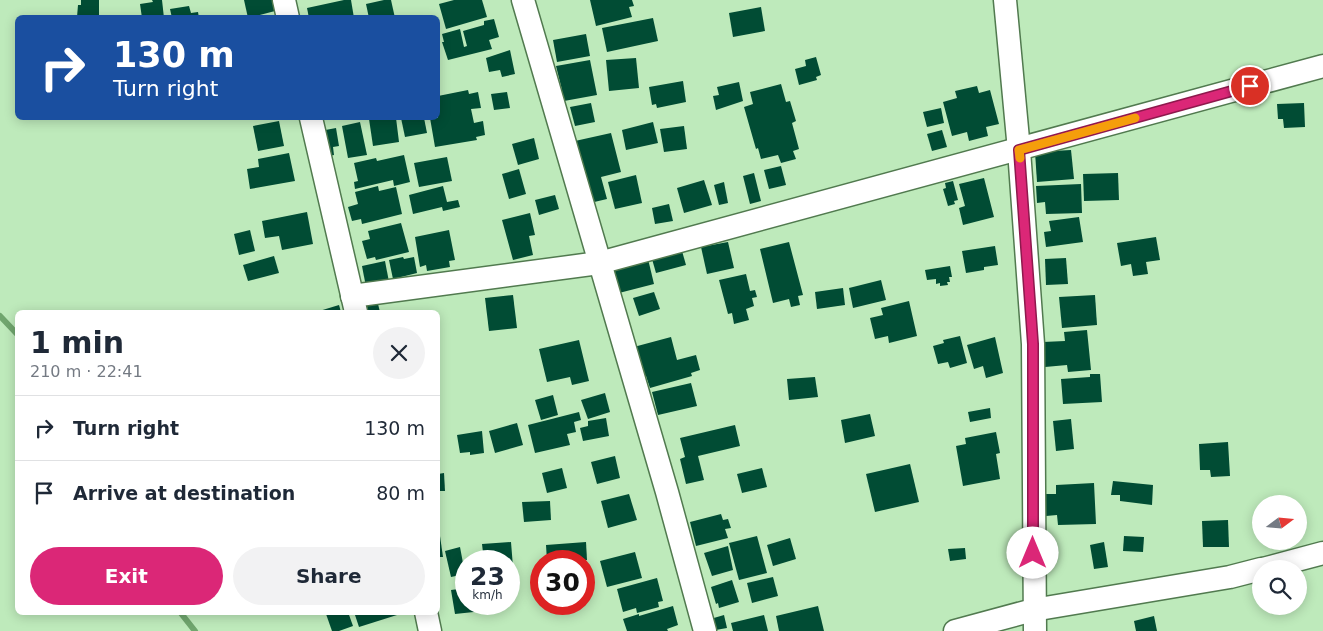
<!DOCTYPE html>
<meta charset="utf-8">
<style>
:root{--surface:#fff;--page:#f2f2f3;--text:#1f2937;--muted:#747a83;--line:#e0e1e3;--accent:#db2777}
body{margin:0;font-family:"DejaVu Sans",sans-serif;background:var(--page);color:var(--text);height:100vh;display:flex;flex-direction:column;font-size:19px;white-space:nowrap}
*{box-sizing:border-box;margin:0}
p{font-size:16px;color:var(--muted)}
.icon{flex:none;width:28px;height:28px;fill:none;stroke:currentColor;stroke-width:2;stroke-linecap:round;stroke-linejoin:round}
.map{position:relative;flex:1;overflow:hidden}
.details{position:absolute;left:15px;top:310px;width:425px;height:305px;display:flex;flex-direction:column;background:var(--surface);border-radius:8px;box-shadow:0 2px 12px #0003}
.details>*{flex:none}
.guide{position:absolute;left:15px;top:15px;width:425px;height:105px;border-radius:8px;box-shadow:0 2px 12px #0003;background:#1a4fa0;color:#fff;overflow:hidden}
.needle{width:32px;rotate:74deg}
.controls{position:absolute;left:1252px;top:495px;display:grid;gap:10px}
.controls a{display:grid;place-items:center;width:55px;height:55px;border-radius:50%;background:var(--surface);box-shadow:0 2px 12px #0003;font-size:25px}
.speed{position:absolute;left:455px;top:550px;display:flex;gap:10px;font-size:25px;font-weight:700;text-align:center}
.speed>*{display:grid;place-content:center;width:65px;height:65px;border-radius:50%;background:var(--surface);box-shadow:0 2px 12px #0003;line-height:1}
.speed small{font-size:12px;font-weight:400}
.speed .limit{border:8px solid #d22;background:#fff;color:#111}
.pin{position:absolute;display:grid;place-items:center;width:42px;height:42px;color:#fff;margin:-21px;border:2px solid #fff;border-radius:50%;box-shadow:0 1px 5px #0007}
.me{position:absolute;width:55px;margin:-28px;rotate:0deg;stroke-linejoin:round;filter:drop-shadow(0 0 4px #0008)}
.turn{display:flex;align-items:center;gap:18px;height:105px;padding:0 15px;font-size:22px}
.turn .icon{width:65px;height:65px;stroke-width:2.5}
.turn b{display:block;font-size:35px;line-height:42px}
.round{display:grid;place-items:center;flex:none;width:52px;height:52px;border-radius:26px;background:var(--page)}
.head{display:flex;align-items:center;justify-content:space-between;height:85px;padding:0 15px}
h1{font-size:30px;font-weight:800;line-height:38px}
.button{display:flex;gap:10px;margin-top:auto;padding:10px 15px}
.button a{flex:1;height:58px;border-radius:30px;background:var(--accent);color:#fff;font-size:20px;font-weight:800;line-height:58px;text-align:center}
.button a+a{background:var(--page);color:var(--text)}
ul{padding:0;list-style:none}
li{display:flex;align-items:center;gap:15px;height:65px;padding:0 15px;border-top:1px solid var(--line)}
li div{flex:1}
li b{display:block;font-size:19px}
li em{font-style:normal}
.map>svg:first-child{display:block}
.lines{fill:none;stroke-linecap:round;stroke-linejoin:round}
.stream{stroke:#70a66e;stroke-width:6}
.building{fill:#014c34}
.street-casing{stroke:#517a4f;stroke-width:25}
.street{stroke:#fff;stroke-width:22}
.route-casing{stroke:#8e194d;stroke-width:12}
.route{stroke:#db2777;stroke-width:9}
.slow{stroke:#f59e0b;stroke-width:9}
</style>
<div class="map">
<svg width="1323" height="631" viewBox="0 0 1323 631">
<rect width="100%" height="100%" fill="#beeabb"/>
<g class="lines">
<g class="stream">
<polyline points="0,316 18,335"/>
<polyline points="180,612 195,631"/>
</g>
</g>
<g class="building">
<polygon points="81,0 99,0 99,18 77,17 78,5 81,5"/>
<polygon points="152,0 162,0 164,18 142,18 140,4 153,2"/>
<polygon points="244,0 272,0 275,11 248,18"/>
<polygon points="344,0 351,0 354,18 309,18 307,8"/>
<polygon points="384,0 391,0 395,18 369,18 366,4"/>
<polygon points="454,0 482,0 487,17 446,29 439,4"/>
<polygon points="590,0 632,0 634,6 629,7 632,17 596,26"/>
<polygon points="189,6 191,13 198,12 199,18 172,18 170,9"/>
<polygon points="761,7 765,31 733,37 729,13"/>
<polygon points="653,18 658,41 607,52 602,28"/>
<polygon points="494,19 499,37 489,40 492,49 448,60 442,42 444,42 442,34 460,29 464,47 467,46 463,31 484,25 484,21"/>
<polygon points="586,34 590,56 557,62 553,40"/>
<polygon points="510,50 515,74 502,77 500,70 489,72 486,58"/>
<polygon points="816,57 821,75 816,77 817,80 799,85 795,69 806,66 805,60"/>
<polygon points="636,58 639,88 609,91 606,60"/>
<polygon points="590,60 597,95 564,101 555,92 562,90 556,66"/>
<polygon points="683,81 686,102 657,108 656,104 652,105 649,87"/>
<polygon points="739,82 743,101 716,110 713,96 719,95 717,87"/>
<polygon points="781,84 786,102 790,101 796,121 792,123 799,149 793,151 796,159 781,163 778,155 761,159 758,148 756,149 744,107 753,104 750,92"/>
<polygon points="977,86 979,93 990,90 999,124 986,127 988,136 969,141 967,132 952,136 943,102 957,98 955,91"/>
<polygon points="468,90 469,94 478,92 481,108 471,109 474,123 483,121 485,135 476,137 477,140 435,147 430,118 438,118 438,96"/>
<polygon points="507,92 510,108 494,110 491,94"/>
<polygon points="591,103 595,122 575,126 570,107"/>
<polygon points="1304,103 1305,127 1284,128 1283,119 1278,119 1277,104"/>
<polygon points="941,108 944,123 927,127 923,112"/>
<polygon points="378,118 396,118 399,142 373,146 369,119"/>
<polygon points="401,118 424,118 427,133 405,137"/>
<polygon points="279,121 284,146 258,151 253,126"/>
<polygon points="360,122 367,155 348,158 342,126"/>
<polygon points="653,122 658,143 626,150 622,130"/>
<polygon points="684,126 687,149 664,152 660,129"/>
<polygon points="336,128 339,146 333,147 334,155 328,156 320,131"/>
<polygon points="942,130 947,147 932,151 927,134"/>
<polygon points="611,133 621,172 601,177 607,199 590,203 575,141"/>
<polygon points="534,138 539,159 518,165 512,144"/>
<polygon points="1071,150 1074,179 1037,182 1035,152"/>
<polygon points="289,153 295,181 250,189 247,169 259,167 258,159"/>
<polygon points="404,155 410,182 394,186 393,180 355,189 354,182 358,181 354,163 376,158 377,161"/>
<polygon points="447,157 452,181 419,187 414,163"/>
<polygon points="781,166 786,185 769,189 764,170"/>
<polygon points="519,169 526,194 509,199 502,174"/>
<polygon points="754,173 761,201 750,204 743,176"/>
<polygon points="1118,173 1119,200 1084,201 1083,174"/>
<polygon points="636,175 642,203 615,209 608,182"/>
<polygon points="984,178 994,217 963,225 959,208 965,206 959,184"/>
<polygon points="704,180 712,205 684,213 677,188"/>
<polygon points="953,181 958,200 954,201 955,204 948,206 943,189 946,188 945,183"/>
<polygon points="724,182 728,203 719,205 714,185"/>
<polygon points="1081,184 1082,213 1046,214 1045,202 1037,203 1036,186"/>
<polygon points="378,186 379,191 396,187 402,214 362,224 361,219 352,221 348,207 358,204 355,192"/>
<polygon points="443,186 447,202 458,200 460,207 443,211 442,207 413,214 409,195"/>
<polygon points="555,195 559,209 539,215 535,200"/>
<polygon points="669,204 673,221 655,224 652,208"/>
<polygon points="307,212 313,244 282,250 279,236 265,238 262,221"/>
<polygon points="530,213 535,235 529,236 533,255 513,260 502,220"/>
<polygon points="1079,217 1083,242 1046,247 1044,232 1051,231 1049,221"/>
<polygon points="401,223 409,252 376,260 375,257 367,259 362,241 370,239 368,231"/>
<polygon points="250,230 255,251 239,255 234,234"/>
<polygon points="449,230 455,260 449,261 450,267 427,271 426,265 420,267 415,237"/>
<polygon points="1156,237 1160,260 1146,262 1148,274 1133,276 1131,264 1121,266 1117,243"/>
<polygon points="728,242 734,268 707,274 701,247"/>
<polygon points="789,242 803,295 798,296 800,305 791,307 789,299 773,303 760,249"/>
<polygon points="995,246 998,265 984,267 984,270 966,273 962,251"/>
<polygon points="682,251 686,265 656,273 652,259"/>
<polygon points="274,256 279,273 248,281 243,265"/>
<polygon points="403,257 404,259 414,257 417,273 393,279 389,260"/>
<polygon points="1066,258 1068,284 1046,285 1045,259"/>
<polygon points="648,259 654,284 619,293 612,267"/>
<polygon points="385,261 389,282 366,287 362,266"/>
<polygon points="950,266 952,277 949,277 950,282 947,282 948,285 940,286 940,283 936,284 936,279 927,280 925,270"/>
<polygon points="746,274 750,291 755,290 757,297 752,298 754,306 746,309 749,320 734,324 732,313 728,314 719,280"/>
<polygon points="881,280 886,300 853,308 849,288"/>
<polygon points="843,288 845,305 817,309 815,292"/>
<polygon points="654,292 660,309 639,316 633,298"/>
<polygon points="513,295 517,328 489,331 485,298"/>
<polygon points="1095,295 1097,325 1062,328 1059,297"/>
<polygon points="909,301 917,336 889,343 888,336 875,339 870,318 883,315 881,308"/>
<polygon points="378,304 380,312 368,312 367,306"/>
<polygon points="339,305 341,312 316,312"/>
<polygon points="1087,330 1091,370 1068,372 1067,365 1045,367 1043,342 1065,341 1064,332"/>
<polygon points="960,336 967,363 950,368 948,362 938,364 933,346 944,343 943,340"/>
<polygon points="671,337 677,360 696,355 700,370 691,373 692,376 650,388 646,376 641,377 630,348"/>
<polygon points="995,337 1003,373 986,378 983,366 974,369 967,345"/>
<polygon points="579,340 589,381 572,385 570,377 547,382 539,349"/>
<polygon points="1090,374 1100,374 1102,402 1063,404 1061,379 1090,377"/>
<polygon points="815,377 818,397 789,400 787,379"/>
<polygon points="691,383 697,406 658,415 652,392"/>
<polygon points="605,393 610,412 588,419 581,400"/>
<polygon points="553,395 558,415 541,420 535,400"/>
<polygon points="990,408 991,418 970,422 968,412"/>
<polygon points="579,412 581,420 574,422 576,432 567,434 570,445 535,453 528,425"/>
<polygon points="870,414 875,436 845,443 841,420"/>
<polygon points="606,418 609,436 583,441 580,428 588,426 588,421"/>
<polygon points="1071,419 1074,449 1056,451 1053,421"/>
<polygon points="517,423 523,445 495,453 489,431"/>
<polygon points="735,425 740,446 698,456 704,480 686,484 680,459 685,457 680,438"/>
<polygon points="482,431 484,453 470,455 470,452 460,453 457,435"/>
<polygon points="996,432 1000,453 996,454 1000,479 963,486 956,446 966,444 965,438"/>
<polygon points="1228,442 1230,476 1211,477 1210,470 1200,470 1199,444"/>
<polygon points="615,456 620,478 597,484 591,462"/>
<polygon points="910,464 919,502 875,512 866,474"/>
<polygon points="562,468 567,488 547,493 542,473"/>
<polygon points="762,468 767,487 742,493 737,474"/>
<polygon points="444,473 445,491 438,491 438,474"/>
<polygon points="1113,481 1153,485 1152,505 1120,501 1120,495 1111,495"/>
<polygon points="1094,483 1096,524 1058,525 1057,515 1046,516 1045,494 1056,494 1056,485"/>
<polygon points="629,494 637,520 608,528 601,501"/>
<polygon points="550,501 551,520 524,522 522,502"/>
<polygon points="721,514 723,520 728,519 731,528 725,529 728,538 696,546 690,522"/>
<polygon points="1228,520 1229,547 1203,547 1202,521"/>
<polygon points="440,536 443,557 438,557 438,537"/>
<polygon points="757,536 767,573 739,580 729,543"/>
<polygon points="1124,536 1144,537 1143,552 1123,551"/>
<polygon points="790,538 796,559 773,566 767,545"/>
<polygon points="511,542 513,567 509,567 509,561 484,561 482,544"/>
<polygon points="586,542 587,560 547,561 546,545"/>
<polygon points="1104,542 1108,567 1094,569 1090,545"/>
<polygon points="728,546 733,570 712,576 704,553"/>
<polygon points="460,547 465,574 451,577 445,551"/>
<polygon points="965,548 966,559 950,561 948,549"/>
<polygon points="635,552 642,578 607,587 600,561"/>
<polygon points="773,577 778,596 752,603 747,583"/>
<polygon points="657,578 663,601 658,602 659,607 637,613 636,608 623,612 617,589"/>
<polygon points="732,580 739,602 719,608 718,603 716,604 711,587"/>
<polygon points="466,588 466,604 482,604 483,611 455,614 451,590"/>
<polygon points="673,606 678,625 667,629 668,631 627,631 623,619 639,614 639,616"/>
<polygon points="818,606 824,631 779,631 776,616"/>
<polygon points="330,612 348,612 353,626 339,631 332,631 326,614"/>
<polygon points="354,612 396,612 397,615 359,627"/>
<polygon points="724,615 727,628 710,631 707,620"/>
<polygon points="764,615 768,631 733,631 731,623"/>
<polygon points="1154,616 1157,631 1136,631 1134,621"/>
</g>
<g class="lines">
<g class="street-casing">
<g id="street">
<polyline points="284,0 288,18"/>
<polyline points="523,0 667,492 705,631"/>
<polyline points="1005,0 1019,150 1033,344 1035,631"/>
<polyline points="311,118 356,312"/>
<polyline points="352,296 599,263 1323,66"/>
<polyline points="1263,569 1323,553"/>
<polyline points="426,612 430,631"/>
<polyline points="955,631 1033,610 1230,577 1261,569"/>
</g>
</g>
<use href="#street" class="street"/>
</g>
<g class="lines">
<g class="route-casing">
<polyline id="route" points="1033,553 1033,344 1019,150 1250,86"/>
</g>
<use href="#route" class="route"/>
<polyline class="slow" points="1020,158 1019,150 1135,118"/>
</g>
</svg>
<div class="controls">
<a><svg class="needle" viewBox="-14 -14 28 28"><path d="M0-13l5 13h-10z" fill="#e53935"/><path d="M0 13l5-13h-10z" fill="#747a83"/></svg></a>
<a><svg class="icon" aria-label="search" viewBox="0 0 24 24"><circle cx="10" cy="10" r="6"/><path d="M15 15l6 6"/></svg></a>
</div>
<div class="speed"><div>23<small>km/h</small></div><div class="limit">30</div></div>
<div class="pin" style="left:1250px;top:86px;background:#d93025"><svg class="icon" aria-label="arrive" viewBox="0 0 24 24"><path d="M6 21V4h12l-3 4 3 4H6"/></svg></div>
<svg class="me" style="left:1033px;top:553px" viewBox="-20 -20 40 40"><circle r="19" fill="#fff"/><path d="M0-13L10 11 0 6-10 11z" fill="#db2777"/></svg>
<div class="guide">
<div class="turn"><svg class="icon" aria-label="right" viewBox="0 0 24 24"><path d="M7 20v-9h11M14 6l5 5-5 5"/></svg><div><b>130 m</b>Turn right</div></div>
</div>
<section class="details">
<div class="head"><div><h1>1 min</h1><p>210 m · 22:41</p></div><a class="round"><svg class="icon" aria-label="close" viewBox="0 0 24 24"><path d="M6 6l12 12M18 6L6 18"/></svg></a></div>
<ul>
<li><svg class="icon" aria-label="right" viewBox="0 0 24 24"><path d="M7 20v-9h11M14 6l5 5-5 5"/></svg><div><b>Turn right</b></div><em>130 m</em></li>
<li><svg class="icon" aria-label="arrive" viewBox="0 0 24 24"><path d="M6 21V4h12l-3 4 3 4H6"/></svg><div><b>Arrive at destination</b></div><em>80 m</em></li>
</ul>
<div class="button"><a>Exit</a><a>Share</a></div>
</section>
</div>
